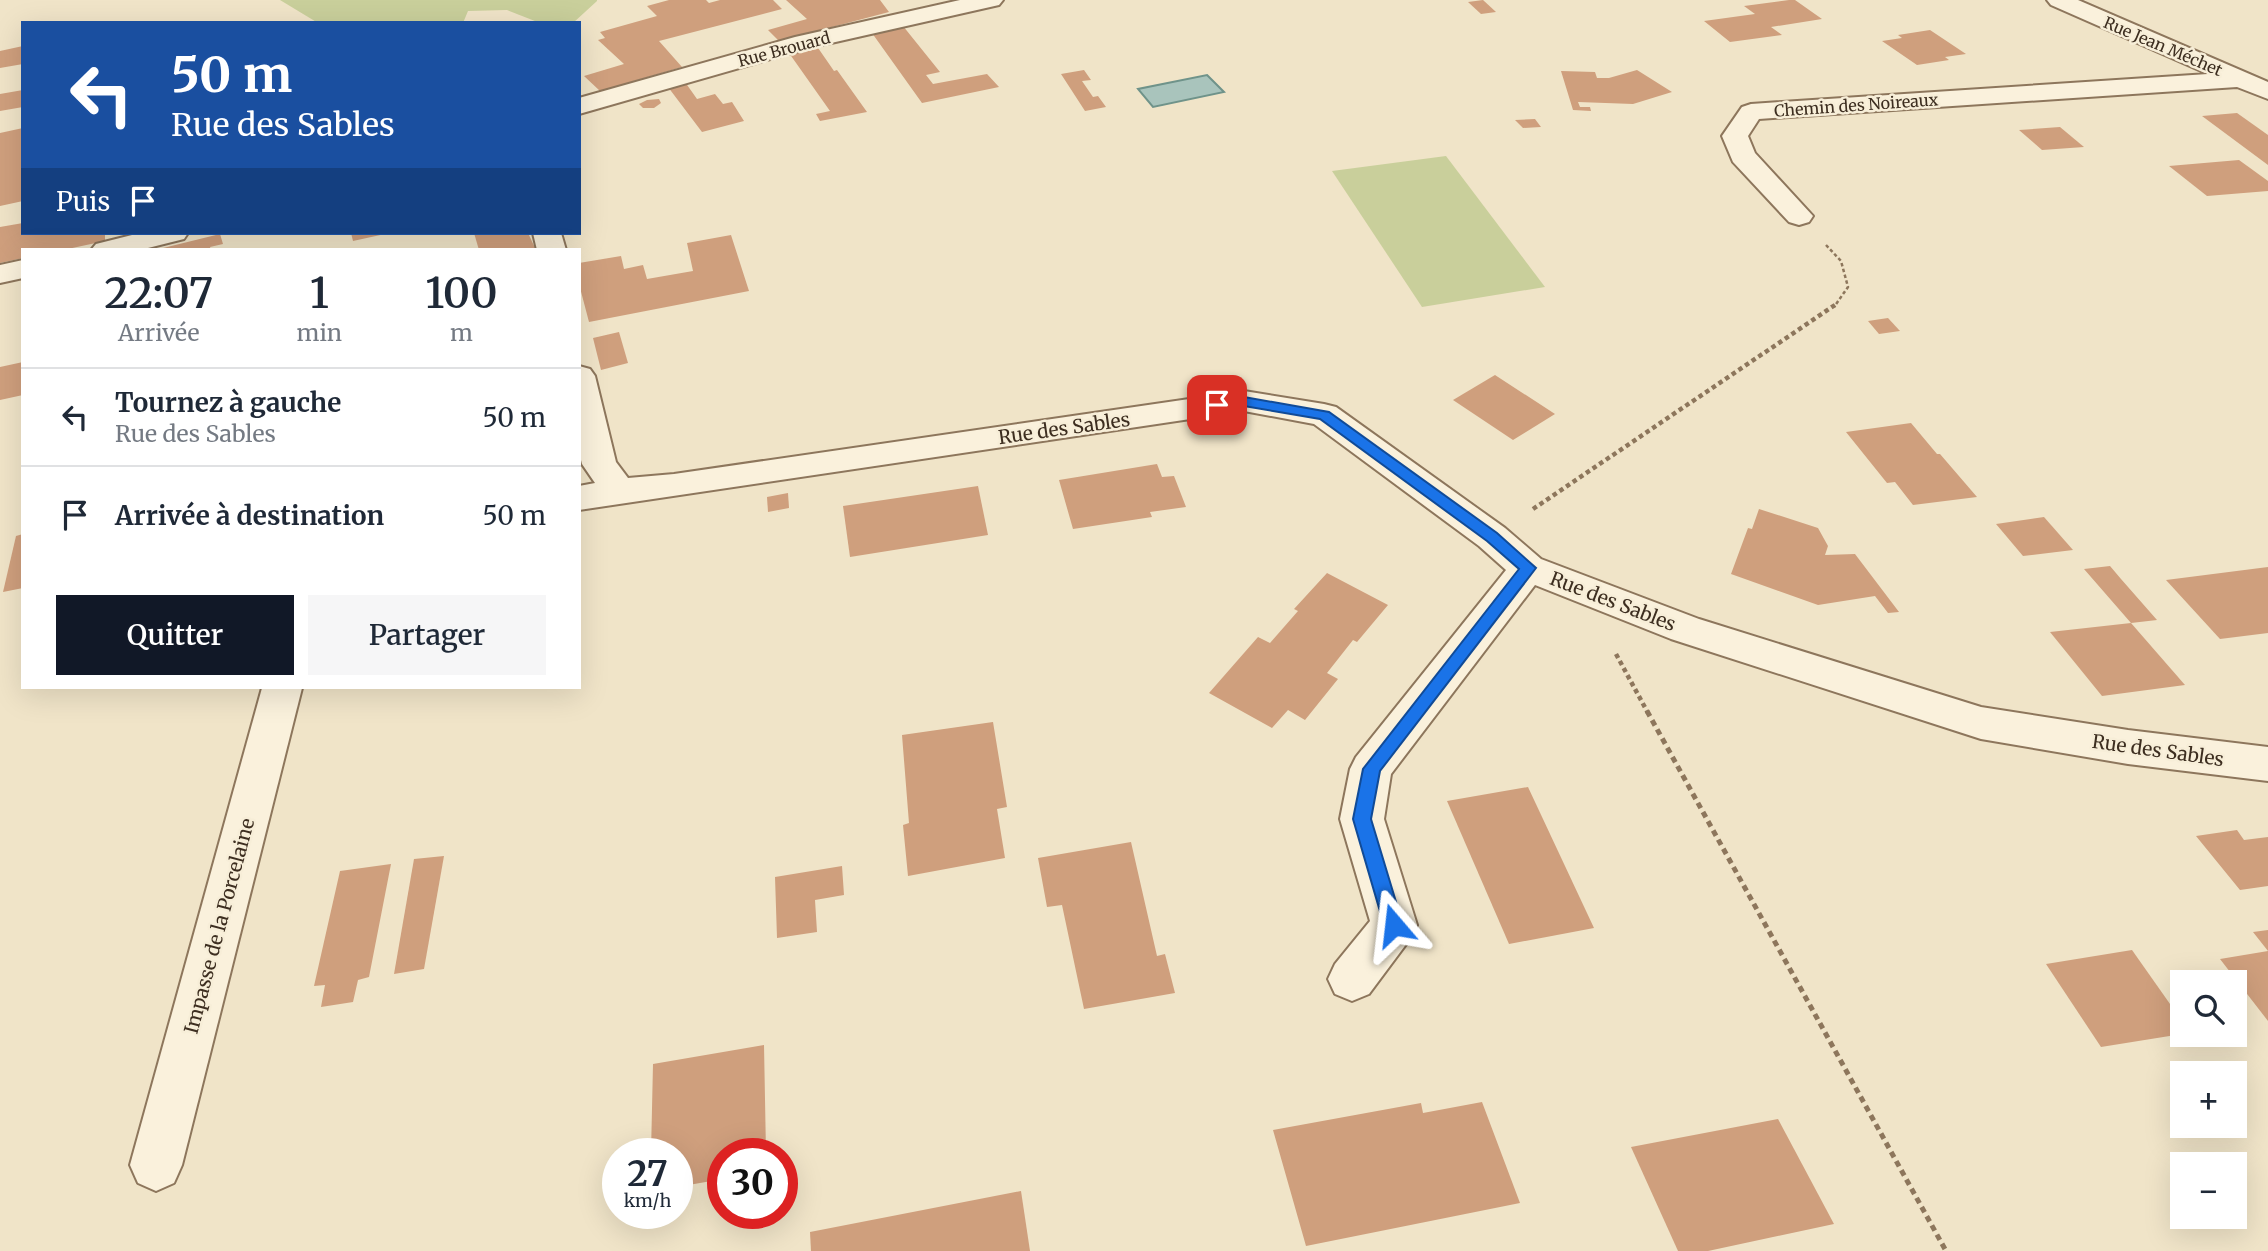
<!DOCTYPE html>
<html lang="fr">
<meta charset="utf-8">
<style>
:root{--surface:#fff;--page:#f6f6f7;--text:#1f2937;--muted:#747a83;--line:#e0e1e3;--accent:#111827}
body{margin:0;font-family:Merriweather,serif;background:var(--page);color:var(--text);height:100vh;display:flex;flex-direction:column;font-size:26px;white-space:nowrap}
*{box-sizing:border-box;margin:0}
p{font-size:23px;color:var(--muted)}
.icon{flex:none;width:38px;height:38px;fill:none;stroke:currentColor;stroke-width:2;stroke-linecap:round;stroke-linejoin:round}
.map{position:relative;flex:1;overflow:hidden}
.panel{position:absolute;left:21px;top:248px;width:560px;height:441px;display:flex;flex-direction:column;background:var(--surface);border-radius:0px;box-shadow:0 7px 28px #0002}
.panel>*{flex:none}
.guide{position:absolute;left:21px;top:21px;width:560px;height:214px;border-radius:0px;box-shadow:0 7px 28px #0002;background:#1a4fa0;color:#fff;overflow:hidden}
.controls{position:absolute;left:2170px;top:970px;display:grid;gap:14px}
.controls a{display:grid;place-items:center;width:77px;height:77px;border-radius:0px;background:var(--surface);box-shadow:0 7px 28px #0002;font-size:35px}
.speed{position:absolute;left:602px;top:1138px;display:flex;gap:14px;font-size:35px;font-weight:700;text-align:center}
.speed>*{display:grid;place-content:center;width:91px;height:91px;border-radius:50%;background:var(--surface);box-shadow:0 7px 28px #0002;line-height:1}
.speed small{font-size:18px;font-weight:400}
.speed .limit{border:10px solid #d22;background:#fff;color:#111}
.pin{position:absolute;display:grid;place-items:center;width:60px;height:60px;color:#fff;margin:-30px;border-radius:14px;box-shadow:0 4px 10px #0006}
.me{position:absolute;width:77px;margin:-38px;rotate:343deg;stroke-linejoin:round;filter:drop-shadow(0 0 5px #0008)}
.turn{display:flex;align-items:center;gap:24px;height:147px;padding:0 35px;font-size:32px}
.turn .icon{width:91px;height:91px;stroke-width:2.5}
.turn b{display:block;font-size:49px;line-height:60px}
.then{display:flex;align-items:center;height:66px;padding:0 35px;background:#0003;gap:14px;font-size:26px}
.eta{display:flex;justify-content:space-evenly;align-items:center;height:119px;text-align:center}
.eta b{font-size:42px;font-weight:600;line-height:49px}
.action{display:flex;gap:14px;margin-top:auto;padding:14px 35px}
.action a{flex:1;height:80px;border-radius:0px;background:var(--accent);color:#fff;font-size:28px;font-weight:600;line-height:80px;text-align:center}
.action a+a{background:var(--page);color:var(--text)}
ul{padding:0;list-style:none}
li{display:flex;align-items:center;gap:21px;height:98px;padding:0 35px;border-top:2px solid var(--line)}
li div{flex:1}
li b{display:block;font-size:26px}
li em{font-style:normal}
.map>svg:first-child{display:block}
.green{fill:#c9cf9b}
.water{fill:#a9c4bc;stroke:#6f938a;stroke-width:2}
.building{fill:#cf9f7d}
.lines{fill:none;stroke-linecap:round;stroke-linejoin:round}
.minor-casing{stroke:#8d765c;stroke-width:4}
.path-far2{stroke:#8d765c;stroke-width:2.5;stroke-dasharray:3.5 2.5;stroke-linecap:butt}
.path-far1{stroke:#8d765c;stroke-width:4.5;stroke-dasharray:4.5 3.5;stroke-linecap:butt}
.path{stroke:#8d765c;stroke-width:5;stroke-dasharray:6 4.5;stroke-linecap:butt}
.minor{fill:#faf1dc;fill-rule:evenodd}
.route{fill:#1a73e8;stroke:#114b97;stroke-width:2}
.labels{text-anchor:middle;stroke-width:5;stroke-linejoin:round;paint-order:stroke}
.far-street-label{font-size:16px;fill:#3d2e20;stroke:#f7eed8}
.street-label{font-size:19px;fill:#3d2e20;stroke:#f7eed8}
</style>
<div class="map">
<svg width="2268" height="1251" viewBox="0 0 2268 1251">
<rect width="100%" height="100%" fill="#f0e4c8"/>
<g class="green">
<polygon points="280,0 597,0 597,1 573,23 540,23 507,10 468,11 463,23 318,23"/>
<polygon points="1446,156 1545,287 1422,307 1332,171"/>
</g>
<polygon class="water" points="1207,75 1224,92 1153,107 1138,89"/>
<g class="building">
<polygon points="669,0 706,0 709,3 720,0 773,0 782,9 659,41 682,67 600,91 584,76 624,64 598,40 605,38 600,32 657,16 647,6"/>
<polygon points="786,0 880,0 889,12 779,41 768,30 807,19"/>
<polygon points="1483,0 1496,12 1481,14 1468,2"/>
<polygon points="1789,0 1795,0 1822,19 1771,27 1782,35 1730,42 1704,21 1755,14 1744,6"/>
<polygon points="903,26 940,72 926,75 933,84 987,74 999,87 922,103 872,33"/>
<polygon points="1930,30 1966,54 1945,57 1949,60 1917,65 1882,41 1902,38 1898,35"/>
<polygon points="816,45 834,71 837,70 867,112 820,121 816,114 830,111 789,53"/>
<polygon points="23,46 23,64 0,68 0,51"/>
<polygon points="1084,70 1091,80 1082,81 1093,97 1098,96 1106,107 1085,111 1061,74"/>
<polygon points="1637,70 1672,92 1633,104 1578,102 1580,107 1590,107 1591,111 1573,110 1561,71 1595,72 1597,78 1609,78"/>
<polygon points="685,82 697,99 715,94 723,104 732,102 744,121 702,132 668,87"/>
<polygon points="23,90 23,107 0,111 0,94"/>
<polygon points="659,99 661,103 654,108 643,108 639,104 647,100"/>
<polygon points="2237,113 2268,135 2268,165 2202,116"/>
<polygon points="1535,119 1541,127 1523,128 1515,120"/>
<polygon points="2060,127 2084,147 2042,150 2019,130"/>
<polygon points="23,128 23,201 0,206 0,133"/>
<polygon points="2239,160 2268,181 2268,191 2207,196 2169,166"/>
<polygon points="23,223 23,233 105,233 105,241 63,250 23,250 23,258 0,263 0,227"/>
<polygon points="351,233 385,233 385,234 353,241"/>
<polygon points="474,233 528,233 536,250 479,250"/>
<polygon points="220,234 223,244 210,247 211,250 155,250"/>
<polygon points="731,235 749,291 589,322 579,284 579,263 621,256 624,269 643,265 647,279 693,271 687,243"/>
<polygon points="1888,318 1900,331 1879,334 1868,321"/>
<polygon points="619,332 628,363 601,370 593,338"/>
<polygon points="23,362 23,395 0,400 0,367"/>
<polygon points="1495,375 1555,414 1513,440 1453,400"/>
<polygon points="1911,423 1937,454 1940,454 1977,497 1913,505 1895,482 1887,483 1846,432"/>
<polygon points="1157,464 1162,477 1174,476 1186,507 1150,512 1152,517 1073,529 1059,480"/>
<polygon points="978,486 988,535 850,557 843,506"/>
<polygon points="788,493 789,508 768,512 767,497"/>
<polygon points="1759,509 1818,528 1828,546 1825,555 1855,554 1899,612 1888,613 1875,596 1818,605 1731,574 1748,528 1752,529"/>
<polygon points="2044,517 2073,550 2023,556 1996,524"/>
<polygon points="23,534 23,588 3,592 16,536"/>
<polygon points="2110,566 2121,579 2157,620 2131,623 2084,569"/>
<polygon points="2268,567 2268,633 2220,639 2166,580"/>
<polygon points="1327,573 1388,605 1357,642 1353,640 1327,673 1338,679 1305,720 1288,710 1272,728 1209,693 1258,637 1270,643 1298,611 1294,609"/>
<polygon points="2131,623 2185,685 2102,696 2050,632"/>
<polygon points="993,722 1007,807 997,809 1005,858 908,876 903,825 909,823 902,735"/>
<polygon points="1528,787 1594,928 1509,944 1447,801"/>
<polygon points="2237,830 2244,840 2268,837 2268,886 2240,890 2196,836"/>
<polygon points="1131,842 1157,956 1165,954 1175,993 1084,1009 1062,905 1047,907 1038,858"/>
<polygon points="444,856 424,969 394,974 414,859"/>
<polygon points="391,864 369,977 358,980 353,1002 321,1007 325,985 314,986 340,871"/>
<polygon points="842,866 844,895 815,900 817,932 777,938 775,877"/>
<polygon points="2268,930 2268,1021 2220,959 2268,951 2253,932"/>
<polygon points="2132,950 2182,1021 2182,1034 2101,1047 2046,964"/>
<polygon points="764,1045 766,1153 723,1153 723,1179 677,1187 677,1153 651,1153 653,1064"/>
<polygon points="1482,1102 1520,1203 1306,1246 1273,1130 1421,1103 1423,1113"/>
<polygon points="1778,1119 1834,1224 1708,1251 1678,1251 1631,1147"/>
<polygon points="1021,1191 1030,1251 811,1251 810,1232"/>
</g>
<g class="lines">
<g class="minor-casing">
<g id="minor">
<polygon points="960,0 1003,0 999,5 809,48 579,114 579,98 795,37"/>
<polygon points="2047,0 2078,0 2268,82 2268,99 2237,87 1759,119 1748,136 1755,153 1813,216 1809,222 1799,225 1789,222 1733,162 1722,136 1742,107 1751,104 2208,74 2051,5"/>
<polygon points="140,233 188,233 184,239 140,250 91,250 96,244"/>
<polygon points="533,233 561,233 566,250 537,250"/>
<polygon points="23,260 23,278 0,283 0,265"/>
<polygon points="579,366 590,369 595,376 616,462 628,478 674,474 1244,391 1324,404 1336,407 1505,528 1541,559 1699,619 1981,707 2128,730 2268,747 2268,781 2128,764 1981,739 1671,639 1535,585 1391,774 1384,819 1417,925 1410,939 1369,994 1352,1001 1335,994 1328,979 1335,964 1370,921 1340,819 1350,769 1356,757 1506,570 1479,546 1314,424 1244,411 579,510 579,486 595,483 582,464 579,452"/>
<polygon points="262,688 302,688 182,1165 174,1183 156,1191 138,1183 130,1165"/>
</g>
</g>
<polyline class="path-far2" points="1826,245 1841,261 1848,287 1834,307"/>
<g class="path-far1">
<polyline points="1533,509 1835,305"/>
<polyline points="1616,654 1648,713"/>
</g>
<polyline class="path" points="1647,711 1946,1251"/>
<use href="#minor" class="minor"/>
</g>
<polygon class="route" points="1244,397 1329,412 1497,533 1536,568 1380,771 1371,819 1403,925 1400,930 1394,933 1387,930 1384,925 1353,819 1363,769 1519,569 1487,541 1320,419 1244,406 1217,410 1210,405 1217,401"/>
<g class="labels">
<g class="far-street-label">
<text transform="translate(2163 46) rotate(23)" y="6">Rue Jean Méchet</text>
<text transform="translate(784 49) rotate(-15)" y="6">Rue Brouard</text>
<text transform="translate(1856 105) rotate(-4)" y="6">Chemin des Noireaux</text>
</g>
<g class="street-label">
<text transform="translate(1064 428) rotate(-8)" y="7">Rue des Sables</text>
<text transform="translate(1613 601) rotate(21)" y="7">Rue des Sables</text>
<text transform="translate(2158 750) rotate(8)" y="7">Rue des Sables</text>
<text transform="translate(219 926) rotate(-75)" y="7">Impasse de la Porcelaine</text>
</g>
</g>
</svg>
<div class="controls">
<a><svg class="icon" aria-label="search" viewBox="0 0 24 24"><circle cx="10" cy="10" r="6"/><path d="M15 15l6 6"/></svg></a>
<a>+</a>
<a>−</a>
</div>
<div class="speed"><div>27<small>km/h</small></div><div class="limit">30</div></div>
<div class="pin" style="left:1217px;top:405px;background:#d93025"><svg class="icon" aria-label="arrive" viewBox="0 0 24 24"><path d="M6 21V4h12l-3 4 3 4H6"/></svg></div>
<svg class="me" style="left:1394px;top:925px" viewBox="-20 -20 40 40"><path d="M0-17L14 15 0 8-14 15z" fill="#1a73e8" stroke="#fff" stroke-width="4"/></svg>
<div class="guide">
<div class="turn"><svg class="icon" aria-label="left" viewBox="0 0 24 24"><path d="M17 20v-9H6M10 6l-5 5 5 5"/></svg><div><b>50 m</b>Rue des Sables</div></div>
<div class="then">Puis<svg class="icon" aria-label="arrive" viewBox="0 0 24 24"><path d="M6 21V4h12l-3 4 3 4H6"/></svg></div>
</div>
<section class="panel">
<div class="eta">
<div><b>22:07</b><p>Arrivée</p></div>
<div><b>1</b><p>min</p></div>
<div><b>100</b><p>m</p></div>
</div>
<ul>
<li><svg class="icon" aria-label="left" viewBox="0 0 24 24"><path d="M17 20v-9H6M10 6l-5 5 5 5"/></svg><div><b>Tournez à gauche</b><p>Rue des Sables</p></div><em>50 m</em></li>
<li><svg class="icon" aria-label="arrive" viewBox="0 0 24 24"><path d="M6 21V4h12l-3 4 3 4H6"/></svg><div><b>Arrivée à destination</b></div><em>50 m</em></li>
</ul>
<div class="action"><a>Quitter</a><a>Partager</a></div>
</section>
</div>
